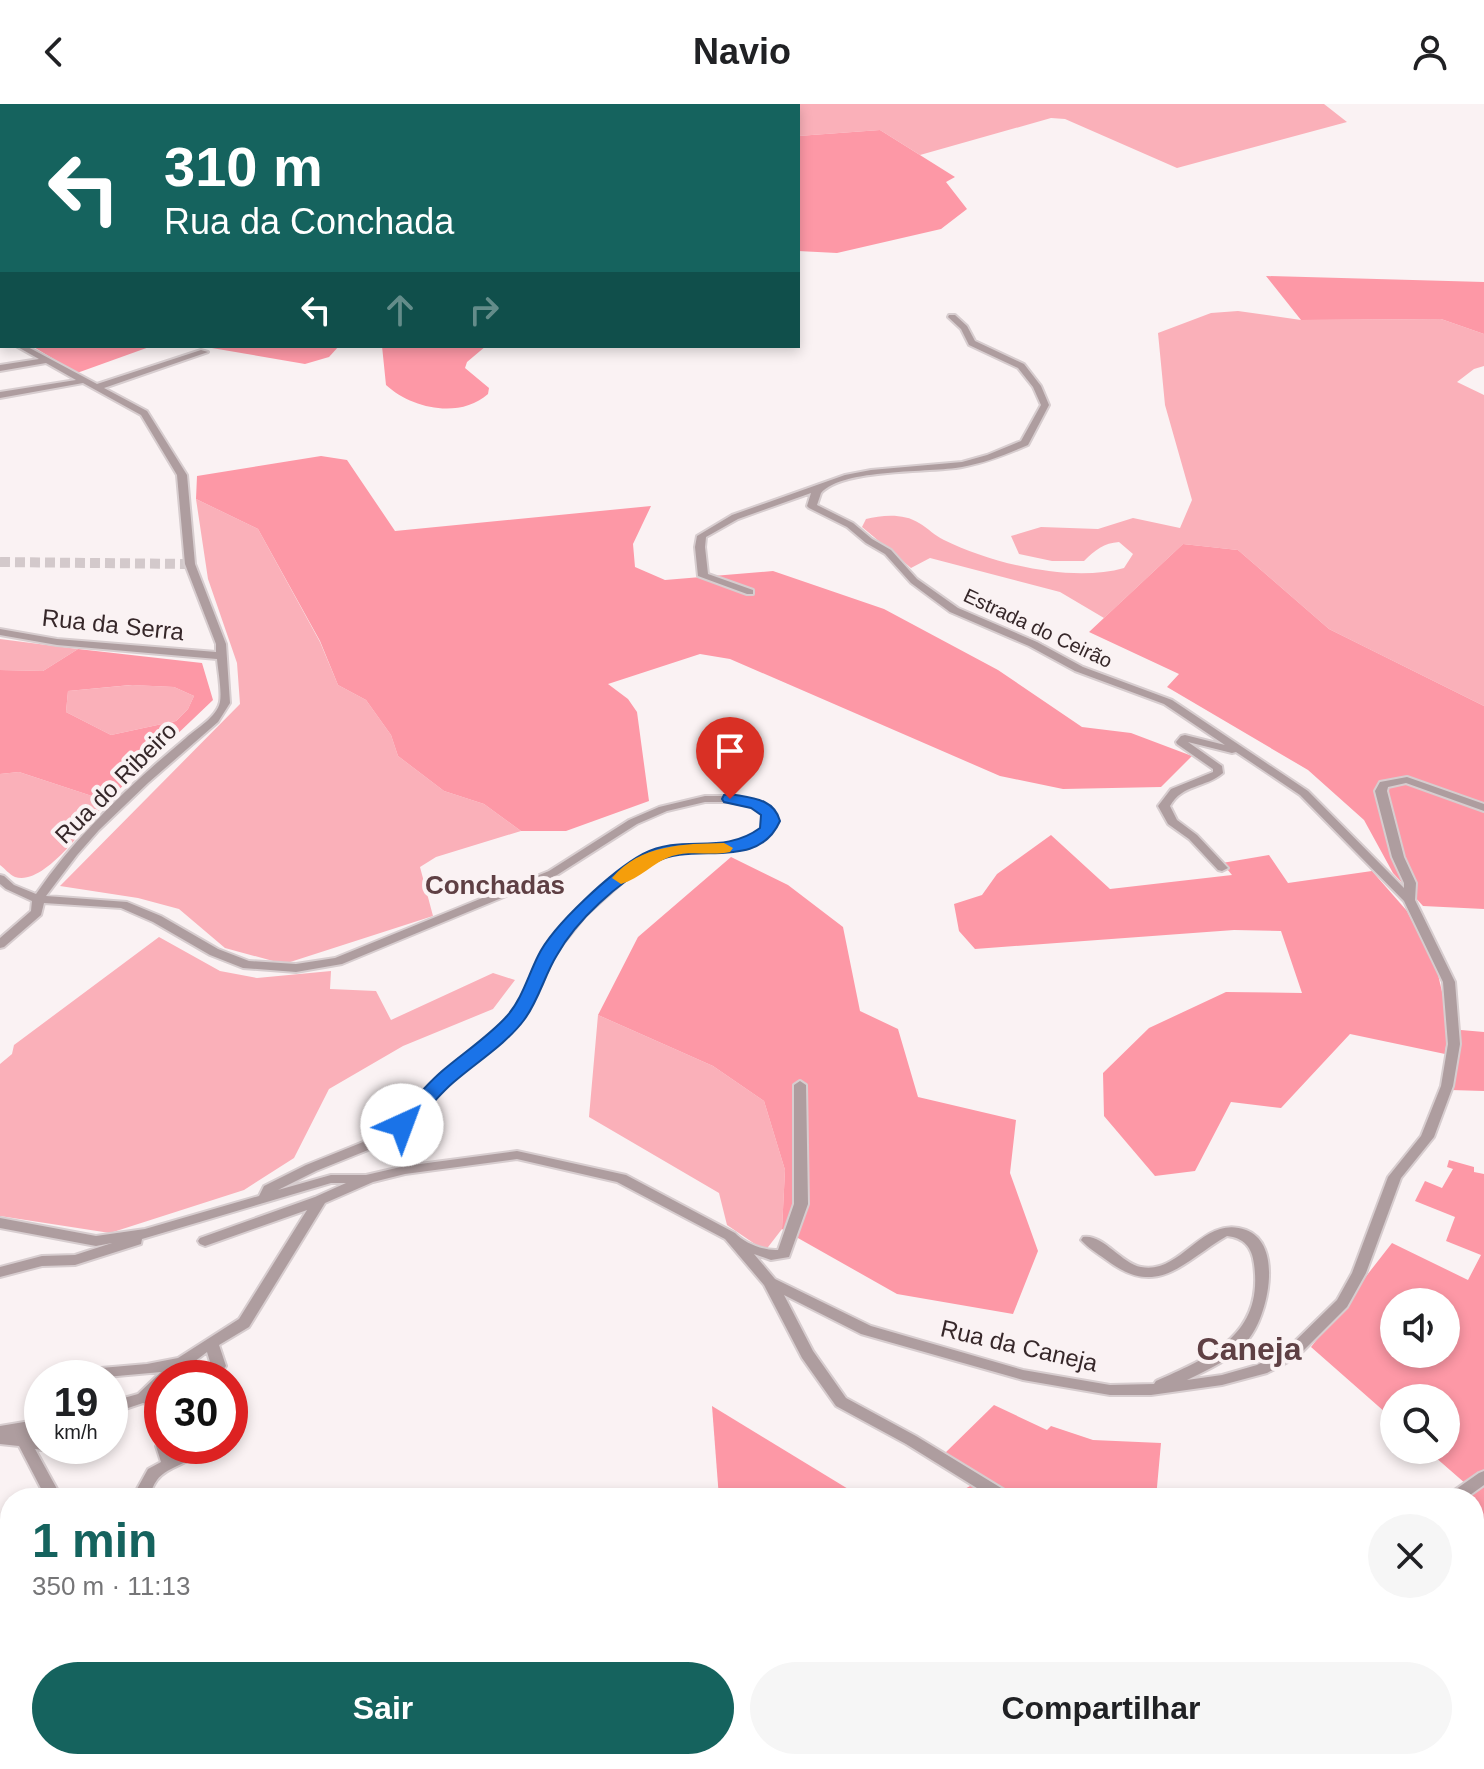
<!DOCTYPE html>
<html lang="pt">
<meta charset="utf-8">
<style>
:root{--surface:#fff;--page:#f6f6f6;--text:#202124;--muted:#757577;--accent:#15635e}
body{margin:0;font-family:Arial,sans-serif;background:var(--page);color:var(--text);height:100vh;display:flex;flex-direction:column;font-size:30px;white-space:nowrap}
*{box-sizing:border-box;margin:0}
p{font-size:26px;color:var(--muted)}
.icon{flex:none;width:44px;height:44px;fill:none;stroke:currentColor;stroke-width:2;stroke-linecap:round;stroke-linejoin:round}
.map{position:relative;flex:1;overflow:hidden}
.details{position:absolute;left:0px;top:1384px;width:1484px;height:282px;display:flex;flex-direction:column;background:var(--surface);border-radius:32px 32px 0 0;box-shadow:0 4px 12px #0003}
.details>*{flex:none}
.top-card{position:absolute;left:0px;top:0px;width:800px;height:244px;box-shadow:0 4px 12px #0003;background:#15635e;color:#fff;overflow:hidden}
.tools{position:absolute;left:1380px;top:1184px;display:grid;gap:16px}
.tools a{display:grid;place-items:center;width:80px;height:80px;border-radius:50%;background:var(--surface);box-shadow:0 4px 12px #0003;font-size:40px}
.speed{position:absolute;left:24px;top:1256px;display:flex;gap:16px;font-size:40px;font-weight:700;text-align:center}
.speed>*{display:grid;place-content:center;width:104px;height:104px;border-radius:50%;background:var(--surface);box-shadow:0 4px 12px #0003;line-height:1}
.speed small{font-size:20px;font-weight:400}
.speed .limit{border:12px solid #d22;background:#fff;color:#111}
.pin{position:absolute;display:grid;place-items:center;width:68px;height:68px;color:#fff;margin:-82px -34px;border-radius:50% 50% 50% 0;rotate:-45deg;box-shadow:0 0 8px #0007}
.pin .icon{rotate:45deg}
.me{position:absolute;width:88px;margin:-44px;rotate:43deg;stroke-linejoin:round;filter:drop-shadow(0 0 6px #0008)}
.turn{display:flex;align-items:center;gap:28px;height:168px;padding:0 32px;font-size:36px}
.turn .icon{width:104px;height:104px;stroke-width:2.5}
.turn b{display:block;font-size:56px;line-height:68px}
.lanes{display:flex;align-items:center;height:76px;padding:0 32px;background:#0003;justify-content:center;gap:40px;direction:ltr}
.lanes .off{opacity:.35}
.round{display:grid;place-items:center;flex:none;width:84px;height:84px;border-radius:42px;background:var(--page)}
.headline{display:flex;align-items:center;justify-content:space-between;height:136px;padding:0 32px}
h1{font-size:48px;font-weight:700;line-height:60px;color:var(--accent)}
.cta{display:flex;gap:16px;margin-top:auto;padding:16px 32px}
.cta a{flex:1;height:92px;border-radius:48px;background:var(--accent);color:#fff;font-size:32px;font-weight:700;line-height:92px;text-align:center}
.cta a+a{background:var(--page);color:var(--text)}
header{display:flex;justify-content:space-between;align-items:center;height:104px;padding:0 32px;background:var(--surface);font-size:36px;font-weight:700}
.map>svg:first-child{display:block}
.green{fill:#fab0b9}
.forest{fill:#fd98a6;fill-rule:evenodd}
.lines{fill:none;stroke-linecap:round;stroke-linejoin:round}
.street-tunnel{stroke:#d3c9cb;stroke-width:10;stroke-dasharray:10 5;stroke-linecap:butt}
.highway-tunnel{stroke:#d3c9cb;stroke-width:28;stroke-dasharray:28 14;stroke-linecap:butt}
.street-casing{stroke:#d7cdcf;stroke-width:4}
.street{fill:#ae9d9f;fill-rule:evenodd}
.route{fill:#1a73e8;stroke:#114b97;stroke-width:2}
.slow{fill:#f59e0b}
.labels{text-anchor:middle;stroke-width:8;stroke-linejoin:round;paint-order:stroke}
.far-street-label{font-size:20px;fill:#362729;stroke:#faf2f3}
.street-label{font-size:24px;fill:#362729;stroke:#faf2f3}
.neighbourhood-label{font-size:26px;font-weight:bold;fill:#5f4044;stroke:#faf2f3}
.near-neighbourhood-label{font-size:32px;font-weight:bold;fill:#5f4044;stroke:#faf2f3}
</style>
<header><svg class="icon" aria-label="back" viewBox="0 0 24 24"><path d="M15 5l-7 7 7 7"/></svg>Navio<svg class="icon" aria-label="person" viewBox="0 0 24 24"><circle cx="12" cy="8" r="4"/><path d="M4 21q1-7 8-7t8 7"/></svg></header>
<div class="map">
<svg width="1484" height="1665" viewBox="0 0 1484 1665">
<rect width="100%" height="100%" fill="#faf2f3"/>
<g class="green">
<polygon points="399,0 1324,0 1347,18 1177,64 1065,15 1051,14 920,51 880,26 798,32 798,2"/>
<path d="M 1238,207 L 1301,216 L 1441,215 L 1484,230 L 1484,262 L 1474,265 L 1457,278 L 1484,291 L 1484,602 L 1329,525 L 1238,446 L 1183,440 L 1104,514 L 1060,488 L 930,454 L 911,464 L 862,423 L 866,415 C 882,411 904,409 919,419 C 928,424 935,432 944,436 C 993,460 1072,479 1124,464 L 1133,450 L 1119,438 C 1104,439 1095,446 1084,457 L 1052,457 L 1019,450 L 1011,432 L 1041,423 L 1098,425 L 1133,414 L 1180,424 L 1192,396 L 1165,301 L 1158,229 L 1211,209 Z"/>
<polygon points="196,395 258,425 320,538 338,581 366,596 391,631 398,652 444,687 484,700 521,727 436,753 420,763 433,812 284,860 225,844 179,805 138,794 60,782 240,600 237,559 208,475"/>
<polygon points="0,535 78,545 43,567 0,566"/>
<polygon points="132,581 174,583 194,592 188,605 176,617 111,631 66,608 68,587"/>
<path d="M 19,668 L 107,697 C 89,717 45,783 15,773 C 10,771 4,764 0,761 L 0,670 Z"/>
<polygon points="159,833 220,867 257,874 331,867 330,885 376,887 391,916 493,869 515,876 493,905 403,942 329,985 294,1054 244,1086 110,1129 0,1112 0,960 12,950 14,941"/>
<polygon points="598,911 713,962 764,997 785,1066 782,1125 765,1147 727,1121 719,1089 589,1013"/>
<polygon points="1484,1607 1484,1665 1149,1665 1146,1656 1474,1656 1474,1608"/>
<polygon points="0,1624 10,1626 10,1656 119,1656 111,1665 0,1665"/>
</g>
<g class="forest">
<polygon points="880,26 955,73 946,78 967,105 941,125 837,149 798,147 798,32"/>
<polygon points="1266,172 1484,178 1484,230 1441,215 1301,216"/>
<polygon points="32,242 152,242 77,269"/>
<polygon points="200,242 339,242 329,253 305,260"/>
<path d="M 382,242 L 486,242 L 467,258 L 465,264 L 489,284 L 488,290 C 460,315 412,305 386,281 Z"/>
<polygon points="321,352 347,356 395,427 651,402 633,440 635,463 665,476 773,467 884,505 998,566 1082,623 1131,629 1192,652 1161,683 1063,685 1000,672 730,555 700,550 608,580 628,595 637,608 649,697 566,727 521,727 484,700 444,687 398,652 391,631 366,596 338,581 320,537 258,425 196,395 197,372"/>
<polygon points="1183,440 1238,446 1329,525 1484,602 1484,805 1423,802 1393,769 1364,716 1308,666 1167,583 1179,570 1089,528"/>
<path d="M 78,545 L 202,559 L 213,596 L 107,697 L 19,668 L 0,670 L 0,566 L 43,567 ZM 131,581 L 174,583 L 194,592 L 188,605 L 176,617 L 111,631 L 66,608 L 68,587 Z"/>
<polygon points="1051,731 1110,785 1232,771 1222,759 1269,751 1288,779 1372,767 1407,807 1437,866 1449,918 1445,950 1350,930 1281,1004 1231,998 1195,1067 1155,1072 1104,1012 1103,969 1149,924 1226,888 1302,889 1281,827 1234,826 975,845 959,827 954,800 982,791 997,770"/>
<polygon points="731,753 788,781 843,823 860,907 898,925 918,993 1016,1016 1010,1069 1038,1147 1013,1210 897,1190 782,1125 785,1066 764,997 713,962 598,911 638,833"/>
<polygon points="1461,926 1484,928 1484,987 1451,986"/>
<path d="M 1449,1056 L 1474,1063 L 1474,1068 L 1484,1070 L 1484,1607 L 1474,1608 L 1474,1394 L 1445,1394 L 1466,1380 L 1427,1346 L 1446,1346 L 1446,1294 L 1394,1294 L 1394,1316 L 1311,1243 L 1392,1139 L 1468,1176 L 1481,1151 L 1446,1137 L 1455,1113 L 1415,1097 L 1425,1077 L 1442,1084 L 1453,1065 L 1447,1063 ZM 1394,1198 L 1446,1198 L 1446,1250 L 1394,1250 Z"/>
<polygon points="994,1301 1047,1326 1051,1322 1093,1336 1161,1339 1156,1394 949,1394 984,1374 944,1350"/>
<polygon points="712,1302 863,1394 719,1394"/>
<polygon points="295,1656 556,1656 553,1665 307,1665"/>
<polygon points="713,1656 1146,1656 1149,1665 722,1665"/>
</g>
<g class="lines">
<polyline class="street-tunnel" points="0,458 190,460"/>
<g class="highway-tunnel">
<polyline points="0,1540 10,1543"/>
<polyline points="0,1606 10,1609"/>
<polyline points="168,1656 198,1665"/>
<polyline points="397,1656 427,1665"/>
</g>
<g class="street-casing">
<g id="street">
<polygon points="164,0 171,0 171,1 161,2"/>
<rect x="0" y="35" width="2" height="5"/>
<rect x="0" y="167" width="2" height="4"/>
<rect x="0" y="209" width="2" height="6"/>
<path d="M 949,211 L 955,211 L 967,222 L 975,237 L 1024,260 L 1041,282 L 1049,301 L 1028,341 C 1007,350 985,359 962,363 C 930,369 843,364 821,389 C 820,392 818,398 817,401 L 853,419 L 872,435 L 891,446 L 917,475 L 958,504 L 1037,538 L 1083,563 L 1172,596 L 1308,687 L 1404,784 L 1404,779 L 1392,753 L 1375,687 L 1380,678 L 1407,673 L 1484,700 L 1484,707 L 1406,679 L 1388,683 L 1387,687 L 1404,753 L 1416,779 L 1415,796 L 1455,878 L 1460,940 L 1453,982 L 1434,1033 L 1401,1074 L 1366,1169 L 1347,1203 L 1297,1253 L 1267,1269 L 1222,1281 L 1151,1291 L 1110,1291 L 1023,1276 L 861,1230 L 784,1191 L 813,1247 L 846,1294 L 916,1332 L 1011,1390 L 1013,1394 L 993,1394 L 906,1340 L 836,1302 L 802,1254 L 764,1181 L 725,1135 L 617,1078 L 517,1055 L 405,1070 L 373,1078 L 325,1099 L 249,1223 L 219,1241 L 226,1262 L 217,1274 L 202,1274 L 211,1261 L 207,1248 L 173,1274 L 162,1274 L 162,1284 L 155,1292 L 162,1293 L 162,1305 L 143,1299 L 110,1310 L 110,1298 L 138,1290 L 161,1268 L 106,1273 L 101,1272 L 99,1268 L 101,1264 L 147,1260 L 178,1254 L 239,1215 L 307,1106 L 205,1142 L 200,1140 L 198,1137 L 200,1134 L 315,1093 L 346,1079 L 331,1079 L 142,1135 L 141,1140 L 75,1161 L 42,1162 L 0,1173 L 0,1163 L 42,1152 L 75,1151 L 112,1139 L 96,1142 L 0,1124 L 0,1114 L 96,1132 L 145,1125 L 259,1092 L 264,1082 L 306,1061 L 368,1036 L 397,1018 L 439,972 L 510,913 L 530,880 L 544,847 L 578,805 L 625,765 L 646,751 L 675,742 L 729,741 L 744,737 L 762,725 L 765,717 L 764,710 L 753,703 L 730,698 L 705,698 L 667,707 L 637,720 L 557,771 L 342,860 L 296,868 L 243,864 L 210,851 L 153,818 L 121,804 L 44,799 L 41,811 L 4,843 L 0,844 L 0,834 L 31,807 L 32,797 L 6,785 L 0,780 L 0,771 L 4,772 L 14,781 L 36,790 C 77,730 131,680 186,634 C 197,624 217,613 220,598 C 222,587 218,566 217,555 L 57,541 L 0,531 L 0,525 L 57,535 L 216,548 L 216,540 L 185,460 L 177,371 L 141,311 L 83,279 L 0,294 L 0,288 L 76,276 L 46,259 L 0,267 L 0,261 L 39,255 L 16,242 L 26,242 L 97,280 L 201,246 L 208,248 L 104,284 L 147,307 L 187,371 L 195,460 L 226,540 L 230,599 L 218,618 L 148,679 L 99,726 L 77,751 L 46,792 L 127,798 L 161,812 L 218,845 L 249,857 L 296,860 L 335,854 L 549,767 L 629,716 L 659,703 L 705,692 L 730,692 L 761,698 L 773,707 L 777,717 L 773,727 L 752,742 L 729,747 L 676,748 L 654,755 L 633,769 L 586,811 L 554,851 L 542,880 L 519,918 L 449,978 L 407,1024 L 378,1042 L 316,1067 L 278,1086 L 331,1071 L 366,1071 L 405,1062 L 517,1047 L 626,1071 L 735,1129 C 744,1139 764,1147 778,1146 L 794,1100 L 794,981 L 800,977 L 806,981 L 808,1100 L 789,1153 L 771,1156 L 754,1150 L 775,1175 L 871,1222 L 1023,1266 L 1110,1281 L 1154,1280 L 1156,1277 C 1210,1253 1264,1231 1254,1160 C 1252,1143 1244,1134 1227,1132 C 1182,1158 1158,1196 1105,1155 C 1097,1149 1088,1144 1081,1136 L 1083,1133 C 1102,1129 1121,1159 1141,1163 C 1182,1171 1202,1110 1246,1126 C 1284,1140 1268,1212 1248,1236 C 1233,1255 1209,1265 1187,1276 L 1222,1271 L 1257,1261 L 1287,1245 L 1337,1196 L 1352,1169 L 1388,1073 L 1421,1032 L 1441,982 L 1448,940 L 1443,878 L 1404,797 L 1300,691 L 1236,648 L 1232,649 L 1188,638 L 1222,662 L 1223,669 C 1206,684 1182,680 1170,702 L 1177,716 L 1197,731 L 1228,764 L 1222,767 L 1218,766 L 1189,735 L 1168,720 L 1158,702 L 1171,685 L 1213,668 L 1213,665 L 1177,640 L 1176,638 L 1181,632 L 1185,631 L 1225,641 L 1164,600 L 1075,567 L 1029,542 L 950,508 L 911,479 L 885,450 L 866,439 L 847,423 L 809,404 L 807,402 L 811,389 L 738,415 L 706,433 L 705,443 L 708,470 L 753,486 L 753,490 L 747,490 L 698,472 L 695,443 L 697,432 L 732,411 L 845,371 L 871,366 L 962,358 L 987,351 L 1021,337 L 1041,301 L 1033,283 L 1018,264 L 969,241 L 961,225 L 948,213 Z"/>
<rect x="0" y="228" width="2" height="5"/>
<polygon points="42,1315 42,1342 49,1342 42,1346 35,1345 62,1394 46,1394 19,1342 0,1340 0,1322"/>
<path d="M 162,1337 L 162,1342 L 172,1342 L 174,1351 L 189,1342 L 208,1342 C 195,1359 168,1361 157,1376 C 153,1381 151,1388 148,1394 L 132,1394 L 148,1365 L 161,1358 L 156,1342 Z"/>
<path d="M 54,1342 L 86,1342 L 87,1343 L 84,1347 C 76,1350 65,1349 57,1346 Z"/>
<polygon points="1484,1367 1484,1381 1466,1394 1447,1394 1449,1390 1479,1369"/>
<path d="M 10,1542 C 10,1554 13,1564 0,1568 C 0,1556 0,1547 10,1542 Z"/>
<path d="M 230,1656 C 242,1656 256,1653 262,1665 C 250,1665 236,1665 230,1656 Z"/>
</g>
</g>
<use href="#street" class="street"/>
</g>
<path class="route" d="M 730,690 C 751,694 774,694 780,717 C 757,769 693,736 654,759 C 618,779 577,815 557,851 C 544,872 539,896 524,916 C 507,939 477,958 455,977 C 438,991 424,1010 409,1026 L 395,1026 L 392,1021 L 395,1017 C 410,1000 425,982 441,968 C 463,949 488,933 507,912 C 522,895 528,872 538,852 C 553,821 612,767 643,750 C 683,729 722,752 760,724 L 761,711 L 751,704 L 724,698 L 722,695 L 724,691 Z"/>
<path class="slow" d="M 724,739 L 733,744 L 730,748 C 711,752 690,746 672,752 C 653,758 640,775 621,780 L 612,774 C 641,740 683,740 724,739 Z"/>
<g class="labels">
<g class="far-street-label">
<text transform="translate(1038 524) rotate(25)" y="7">Estrada do Ceirão</text>
</g>
<g class="street-label">
<text transform="translate(113 521) rotate(6)" y="8">Rua da Serra</text>
<text transform="translate(116 679) rotate(-45)" y="8">Rua do Ribeiro</text>
<text transform="translate(1019 1242) rotate(13)" y="8">Rua da Caneja</text>
</g>
<g class="neighbourhood-label">
<text x="495" y="790">Conchadas</text>
</g>
<g class="near-neighbourhood-label">
<text x="1249" y="1256">Caneja</text>
</g>
</g>
</svg>
<div class="tools">
<a><svg class="icon" aria-label="sound" viewBox="0 0 24 24"><path d="M4 9h4l5-4v14l-5-4H4zM17 9q2 3 0 6"/></svg></a>
<a><svg class="icon" aria-label="search" viewBox="0 0 24 24"><circle cx="10" cy="10" r="6"/><path d="M15 15l6 6"/></svg></a>
</div>
<div class="speed"><div>19<small>km/h</small></div><div class="limit">30</div></div>
<div class="pin" style="left:730px;top:695px;background:#d93025"><svg class="icon" aria-label="arrive" viewBox="0 0 24 24"><path d="M6 21V4h12l-3 4 3 4H6"/></svg></div>
<svg class="me" style="left:402px;top:1021px" viewBox="-20 -20 40 40"><circle r="19" fill="#fff"/><path d="M0-13L10 11 0 6-10 11z" fill="#1a73e8"/></svg>
<div class="top-card">
<div class="turn"><svg class="icon" aria-label="left" viewBox="0 0 24 24"><path d="M17 20v-9H6M10 6l-5 5 5 5"/></svg><div><b>310 m</b>Rua da Conchada</div></div>
<div class="lanes"><svg class="icon" aria-label="left" viewBox="0 0 24 24"><path d="M17 20v-9H6M10 6l-5 5 5 5"/></svg><svg class="icon off" aria-label="ahead" viewBox="0 0 24 24"><path d="M12 20V5M6 11l6-6 6 6"/></svg><svg class="icon off" aria-label="right" viewBox="0 0 24 24"><path d="M7 20v-9h11M14 6l5 5-5 5"/></svg></div>
</div>
<section class="details">
<div class="headline"><div><h1>1 min</h1><p>350 m · 11:13</p></div><a class="round"><svg class="icon" aria-label="close" viewBox="0 0 24 24"><path d="M6 6l12 12M18 6L6 18"/></svg></a></div>
<div class="cta"><a>Sair</a><a>Compartilhar</a></div>
</section>
</div>
